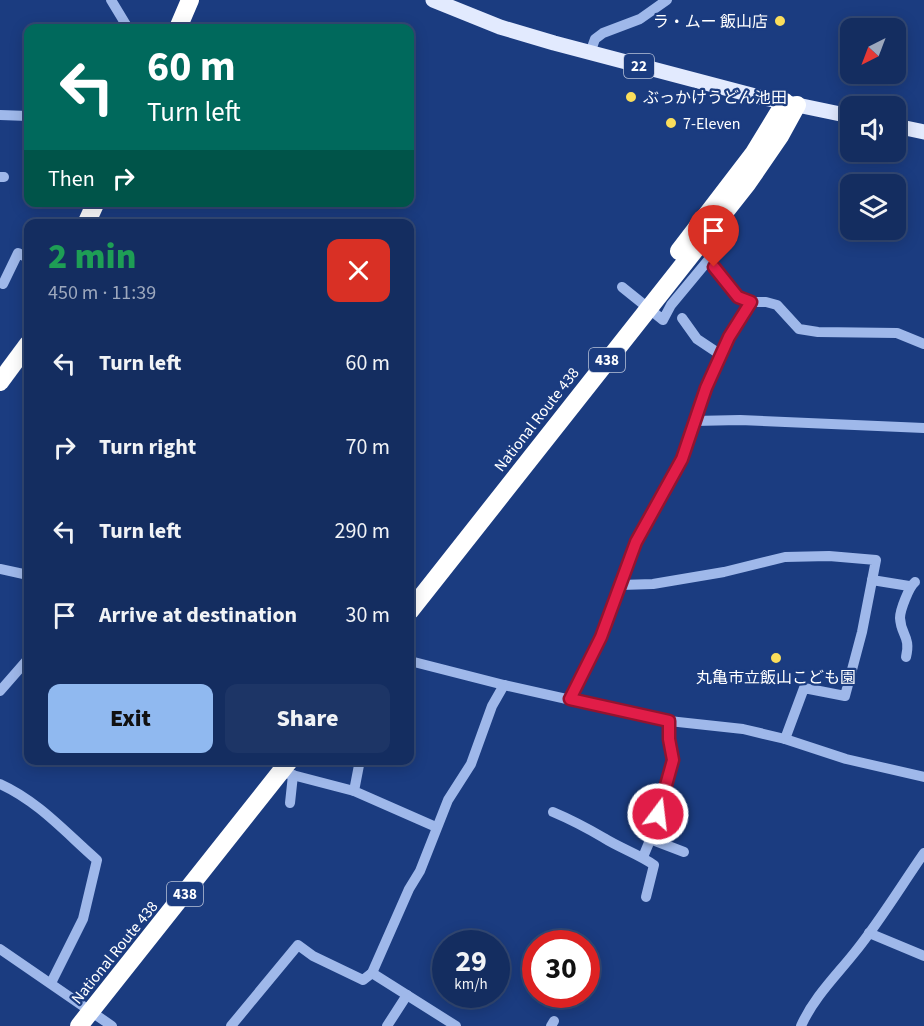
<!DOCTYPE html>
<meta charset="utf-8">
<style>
:root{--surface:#142d60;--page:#1d3566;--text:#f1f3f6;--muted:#9da8bd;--line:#334975;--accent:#90b9f0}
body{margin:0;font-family:"Source Sans 3","Noto Sans JP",sans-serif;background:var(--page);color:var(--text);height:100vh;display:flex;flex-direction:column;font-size:22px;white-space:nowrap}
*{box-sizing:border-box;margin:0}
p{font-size:20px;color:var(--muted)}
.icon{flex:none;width:33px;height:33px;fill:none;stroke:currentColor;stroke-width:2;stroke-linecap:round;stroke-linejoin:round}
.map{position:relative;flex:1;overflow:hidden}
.details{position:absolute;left:24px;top:219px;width:390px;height:546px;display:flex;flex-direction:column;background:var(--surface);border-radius:12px;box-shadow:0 3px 15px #0003,0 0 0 2px var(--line)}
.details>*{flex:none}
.hud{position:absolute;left:24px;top:24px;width:390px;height:183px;border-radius:12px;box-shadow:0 3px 15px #0003,0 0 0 2px var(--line);background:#00695c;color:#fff;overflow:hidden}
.needle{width:39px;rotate:222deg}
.tools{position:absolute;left:840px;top:18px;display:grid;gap:12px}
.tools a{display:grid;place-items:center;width:66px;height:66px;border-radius:12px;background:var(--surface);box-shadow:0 3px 15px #0003,0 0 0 2px var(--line);font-size:30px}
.speed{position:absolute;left:432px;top:930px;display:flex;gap:12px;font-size:30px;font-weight:700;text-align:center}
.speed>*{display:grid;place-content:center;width:78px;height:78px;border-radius:50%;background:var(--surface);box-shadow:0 3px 15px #0003,0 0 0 2px var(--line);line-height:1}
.speed small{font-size:15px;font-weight:400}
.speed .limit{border:9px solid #d22;background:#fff;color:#111}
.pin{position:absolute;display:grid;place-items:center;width:51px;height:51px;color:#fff;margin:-62px -26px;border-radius:50% 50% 50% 0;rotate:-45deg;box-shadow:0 0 6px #0007}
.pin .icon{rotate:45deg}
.me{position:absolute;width:66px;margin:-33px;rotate:15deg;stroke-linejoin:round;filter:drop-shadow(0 0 4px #0008)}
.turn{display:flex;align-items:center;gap:21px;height:126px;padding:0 24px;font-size:27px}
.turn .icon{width:78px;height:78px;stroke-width:2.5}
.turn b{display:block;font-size:42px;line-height:51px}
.then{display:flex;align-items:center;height:57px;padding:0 24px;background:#0003;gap:12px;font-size:22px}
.round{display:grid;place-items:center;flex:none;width:63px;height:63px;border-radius:12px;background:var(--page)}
.headline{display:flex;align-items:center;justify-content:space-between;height:102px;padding:0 24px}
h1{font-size:36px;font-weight:800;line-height:45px;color:#1e9e55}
.cta{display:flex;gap:12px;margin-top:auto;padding:12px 24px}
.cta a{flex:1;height:69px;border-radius:12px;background:var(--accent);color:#111;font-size:24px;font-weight:800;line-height:69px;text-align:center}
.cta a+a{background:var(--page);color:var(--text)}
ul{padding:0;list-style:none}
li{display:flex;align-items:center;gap:18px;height:84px;padding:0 24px}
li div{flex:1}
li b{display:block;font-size:22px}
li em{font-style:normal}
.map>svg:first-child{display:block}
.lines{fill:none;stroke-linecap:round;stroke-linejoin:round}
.minor{stroke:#9fb8ea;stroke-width:10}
.major{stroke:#e2eafe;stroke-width:15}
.highway{stroke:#fff;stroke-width:18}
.route-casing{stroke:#92132f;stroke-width:15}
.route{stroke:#e11d48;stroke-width:10}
.poi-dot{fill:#fbde5b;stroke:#1b3c80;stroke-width:2}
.labels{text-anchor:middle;stroke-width:4.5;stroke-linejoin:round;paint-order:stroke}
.shield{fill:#1b3c80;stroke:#bbc4d9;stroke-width:1.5}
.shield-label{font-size:15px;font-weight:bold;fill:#fff}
.poi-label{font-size:16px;fill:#fff;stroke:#1b3c80;text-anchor:start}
.street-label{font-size:16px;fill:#fff;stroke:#1b3c80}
</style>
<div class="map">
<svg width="924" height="1026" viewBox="0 0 924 1026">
<rect width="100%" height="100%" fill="#1b3c80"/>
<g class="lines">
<g class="minor">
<polyline points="111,0 128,28"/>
<polyline points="590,53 595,39 603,33 640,19 667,0"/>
<polyline points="0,115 28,116"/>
<polyline points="0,177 4,177"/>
<polyline points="3,284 18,253 28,258"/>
<polyline points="622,287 663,320 671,305 710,258 725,283 738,297 751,302 766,302 777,305 799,329 818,332 897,333 924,344"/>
<polyline points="682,318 697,339 721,355"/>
<polyline points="694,421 740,420 924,428"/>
<polyline points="0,569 28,575"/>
<polyline points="872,580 909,586"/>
<polyline points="621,585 653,584 724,572 785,557 829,556 876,560 862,632 845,696 804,688 785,739"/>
<path d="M 906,657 C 911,636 901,636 900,618 C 900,610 909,587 915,582"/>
<polyline points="410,661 504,685 629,713 669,721 743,729 785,739 846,759 924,777"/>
<polyline points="0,691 28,659"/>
<polyline points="570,699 601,637 636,542 682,459 706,388 729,337 751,302"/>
<polyline points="360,760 354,791 436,827"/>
<polyline points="281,772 354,791"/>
<path d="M 0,784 C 38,801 66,833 97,860 L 83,919 L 51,983"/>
<polyline points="290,803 293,775"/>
<path d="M 553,812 C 572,820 587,828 604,838 C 620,848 638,854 654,865 L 646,897"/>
<polyline points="650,839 684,852"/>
<polyline points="643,857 653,833 673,760 669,739 669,721"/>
<polyline points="869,933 924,956"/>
<polyline points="0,949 112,1026"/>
<polyline points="372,973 456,1026"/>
<polyline points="231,1026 298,945 313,956 363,980 372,973 409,889 420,871 448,800 471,764 492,706 504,685"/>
<polyline points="387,1026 407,995"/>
<polyline points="551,1026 554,1021"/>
<path d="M 801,1026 C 814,997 836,976 855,952 C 880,921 901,886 924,853"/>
</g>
<g class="major">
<polyline points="433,0 500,27 554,43 759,97 850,116"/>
<polyline points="896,126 924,132"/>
</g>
<g class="highway">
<polyline points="178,28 190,0"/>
<polyline points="86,224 96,202"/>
<polyline points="679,251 754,153 785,102"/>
<polyline points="0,382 28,344"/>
<polyline points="410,611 747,184 780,136 797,105"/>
<polyline points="79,1026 290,760"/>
</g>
</g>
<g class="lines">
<g class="route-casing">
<polyline id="route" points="658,814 673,760 669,739 669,721 570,699 601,637 636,542 682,459 706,388 729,337 751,302 738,297 714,267"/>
</g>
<use href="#route" class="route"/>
</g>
<g class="poi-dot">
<circle cx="780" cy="21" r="6"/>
<circle cx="631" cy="97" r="6"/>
<circle cx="671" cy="123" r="6"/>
<circle cx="776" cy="658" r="6"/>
</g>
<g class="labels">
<g class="shield">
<rect x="624" y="54" width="30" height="24" rx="4.5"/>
<rect x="589" y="348" width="36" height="24" rx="4.5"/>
<rect x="167" y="882" width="36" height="24" rx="4.5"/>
</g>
<g class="shield-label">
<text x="639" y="71">22</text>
<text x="607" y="365">438</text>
<text x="185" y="899">438</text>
</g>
<g class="poi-label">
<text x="768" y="27" text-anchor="end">ラ・ムー 飯山店</text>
<text x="643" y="103">ぶっかけうどん池田</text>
<text x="683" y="129">7-Eleven</text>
<text x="776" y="683" text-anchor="middle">丸亀市立飯山こども園</text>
</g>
<g class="street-label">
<text transform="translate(536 419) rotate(-52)" y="6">National Route 438</text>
<text transform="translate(114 952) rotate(-51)" y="6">National Route 438</text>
</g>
</g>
</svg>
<div class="tools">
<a><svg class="needle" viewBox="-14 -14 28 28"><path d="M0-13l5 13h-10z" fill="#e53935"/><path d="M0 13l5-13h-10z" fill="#9da8bd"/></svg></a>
<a><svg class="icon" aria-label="sound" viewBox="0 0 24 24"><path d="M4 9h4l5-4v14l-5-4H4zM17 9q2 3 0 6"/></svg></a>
<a><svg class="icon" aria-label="layers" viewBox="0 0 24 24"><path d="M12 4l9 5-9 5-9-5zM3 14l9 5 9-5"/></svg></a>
</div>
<div class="speed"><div>29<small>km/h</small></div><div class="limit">30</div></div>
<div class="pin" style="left:714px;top:267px;background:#d93025"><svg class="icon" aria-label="arrive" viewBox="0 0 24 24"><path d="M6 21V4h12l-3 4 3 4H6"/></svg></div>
<svg class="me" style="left:658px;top:814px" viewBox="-20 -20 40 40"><circle r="17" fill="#e11d48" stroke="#fff" stroke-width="3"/><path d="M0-11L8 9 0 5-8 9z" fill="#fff"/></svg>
<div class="hud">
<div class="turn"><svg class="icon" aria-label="left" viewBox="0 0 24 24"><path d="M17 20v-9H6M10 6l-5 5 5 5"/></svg><div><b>60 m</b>Turn left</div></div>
<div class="then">Then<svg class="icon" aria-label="right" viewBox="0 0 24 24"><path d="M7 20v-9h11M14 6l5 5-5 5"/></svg></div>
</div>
<section class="details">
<div class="headline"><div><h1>2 min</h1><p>450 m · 11:39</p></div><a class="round" style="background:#d93025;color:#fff"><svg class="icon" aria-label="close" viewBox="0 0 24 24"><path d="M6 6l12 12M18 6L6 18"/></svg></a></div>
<ul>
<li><svg class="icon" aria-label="left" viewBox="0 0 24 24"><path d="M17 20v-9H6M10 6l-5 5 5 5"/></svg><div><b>Turn left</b></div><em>60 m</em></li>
<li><svg class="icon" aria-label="right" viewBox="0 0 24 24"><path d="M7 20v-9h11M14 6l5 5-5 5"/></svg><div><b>Turn right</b></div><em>70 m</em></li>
<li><svg class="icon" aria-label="left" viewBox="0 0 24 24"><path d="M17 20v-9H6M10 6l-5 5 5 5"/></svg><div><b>Turn left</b></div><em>290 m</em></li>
<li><svg class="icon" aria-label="arrive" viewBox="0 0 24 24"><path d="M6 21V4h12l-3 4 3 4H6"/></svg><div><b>Arrive at destination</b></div><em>30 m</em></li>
</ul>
<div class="cta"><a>Exit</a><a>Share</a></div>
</section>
</div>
